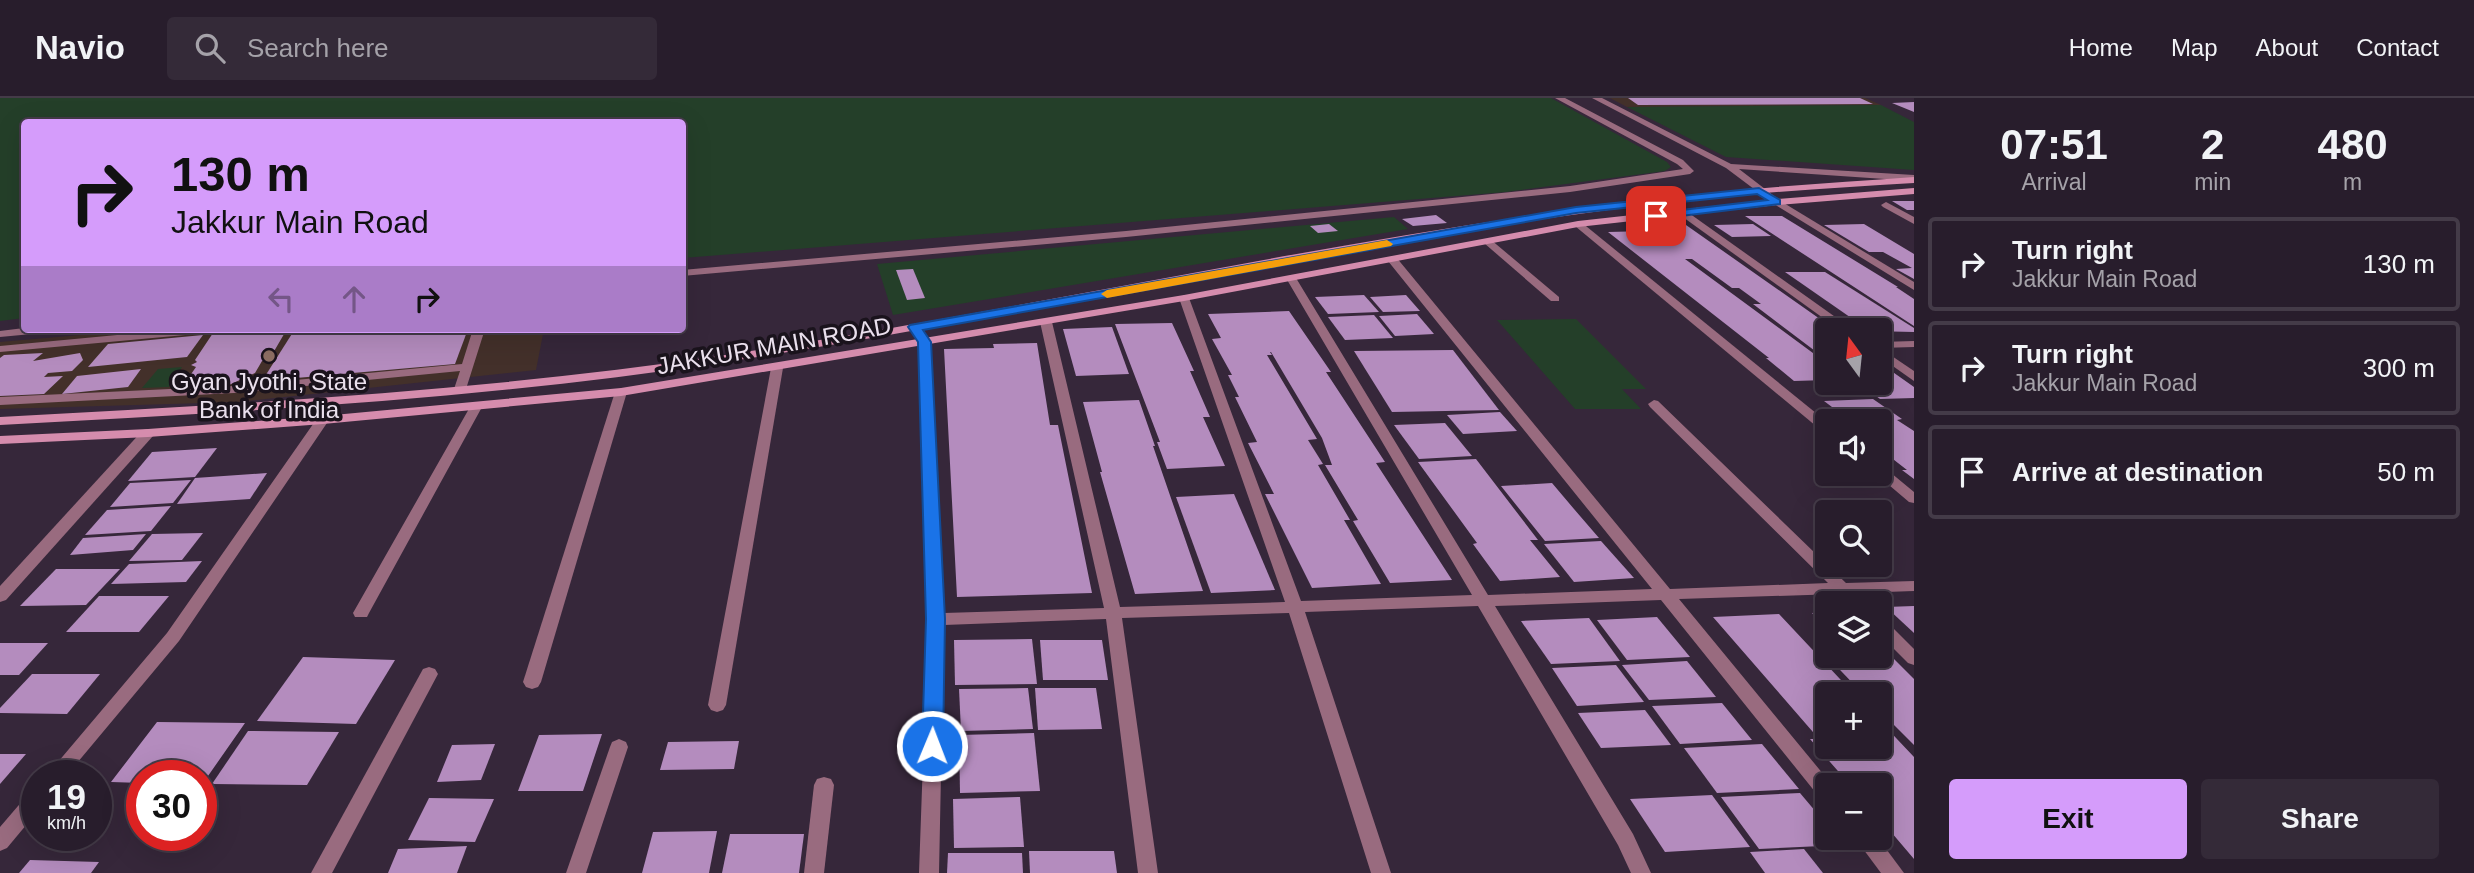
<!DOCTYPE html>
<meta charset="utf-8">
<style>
:root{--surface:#281d2c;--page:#342a38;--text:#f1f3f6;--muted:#a5a2a9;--line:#443b48;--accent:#d59cfb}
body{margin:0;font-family:Arial,sans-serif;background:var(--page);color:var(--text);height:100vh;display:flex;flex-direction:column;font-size:26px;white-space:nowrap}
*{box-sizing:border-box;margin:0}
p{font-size:23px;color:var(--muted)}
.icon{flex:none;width:38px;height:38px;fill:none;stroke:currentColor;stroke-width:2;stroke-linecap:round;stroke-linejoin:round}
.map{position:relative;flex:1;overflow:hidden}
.sheet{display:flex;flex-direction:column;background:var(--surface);width:560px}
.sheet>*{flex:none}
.top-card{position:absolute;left:21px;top:21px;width:665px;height:214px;border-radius:7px;box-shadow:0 7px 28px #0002,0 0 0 2px var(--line);background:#d59cfb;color:#111;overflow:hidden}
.needle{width:46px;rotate:345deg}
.buttons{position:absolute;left:1815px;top:220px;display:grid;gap:14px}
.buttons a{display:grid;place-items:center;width:77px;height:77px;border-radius:7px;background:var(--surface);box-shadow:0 7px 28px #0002,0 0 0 2px var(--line);font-size:35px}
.speed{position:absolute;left:21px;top:662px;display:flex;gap:14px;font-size:35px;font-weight:700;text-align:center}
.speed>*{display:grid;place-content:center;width:91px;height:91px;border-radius:50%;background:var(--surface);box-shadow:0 7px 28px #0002,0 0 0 2px var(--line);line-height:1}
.speed small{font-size:18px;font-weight:400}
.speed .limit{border:10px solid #d22;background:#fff;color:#111}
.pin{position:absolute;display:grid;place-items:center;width:60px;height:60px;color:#fff;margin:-30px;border-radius:14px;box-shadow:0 4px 10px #0006}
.me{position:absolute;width:77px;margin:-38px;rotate:1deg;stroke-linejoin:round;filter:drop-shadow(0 0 5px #0008)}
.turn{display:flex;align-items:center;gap:24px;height:147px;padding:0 35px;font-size:32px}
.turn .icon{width:91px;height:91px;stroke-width:2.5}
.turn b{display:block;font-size:49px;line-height:60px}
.lanes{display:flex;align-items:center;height:66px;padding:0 35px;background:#0003;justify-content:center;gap:35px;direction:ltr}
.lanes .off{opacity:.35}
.eta{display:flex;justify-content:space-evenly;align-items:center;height:119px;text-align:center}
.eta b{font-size:42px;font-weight:600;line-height:49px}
.action{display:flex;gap:14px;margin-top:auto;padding:14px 35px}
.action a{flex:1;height:80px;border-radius:7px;background:var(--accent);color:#111;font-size:28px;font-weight:600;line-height:80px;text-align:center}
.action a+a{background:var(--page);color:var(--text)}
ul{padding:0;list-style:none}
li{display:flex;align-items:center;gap:21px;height:94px;margin:0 14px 10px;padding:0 21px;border:4px solid var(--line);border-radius:7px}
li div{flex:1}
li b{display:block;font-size:26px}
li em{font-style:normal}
header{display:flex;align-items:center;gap:42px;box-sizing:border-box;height:98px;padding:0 35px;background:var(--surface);border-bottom:2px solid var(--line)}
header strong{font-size:33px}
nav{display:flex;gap:38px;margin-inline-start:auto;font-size:24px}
.search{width:490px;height:63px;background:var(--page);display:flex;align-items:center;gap:18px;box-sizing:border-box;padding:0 24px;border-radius:7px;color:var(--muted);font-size:26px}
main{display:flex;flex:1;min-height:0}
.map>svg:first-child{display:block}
.education{fill:#43302a}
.green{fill:#243f29}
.building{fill:#b48cbe}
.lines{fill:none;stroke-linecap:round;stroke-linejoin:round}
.service{fill:#996b7f;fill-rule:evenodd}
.minor{fill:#996b7f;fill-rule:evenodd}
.tertiary{fill:#996b7f;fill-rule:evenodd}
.secondary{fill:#d58cad;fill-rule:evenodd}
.route{fill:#1a73e8;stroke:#114b97;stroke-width:2}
.slow{fill:#f59e0b}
.education-dot{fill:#8d6e63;stroke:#1a131c;stroke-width:2.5}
.labels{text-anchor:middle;stroke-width:7;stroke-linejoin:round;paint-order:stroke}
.street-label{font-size:24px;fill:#eae0ed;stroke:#1a131c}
.poi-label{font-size:24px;fill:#eae0ed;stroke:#1a131c}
</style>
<header>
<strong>Navio</strong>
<div class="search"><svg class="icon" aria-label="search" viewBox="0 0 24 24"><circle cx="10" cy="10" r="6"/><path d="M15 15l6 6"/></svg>Search here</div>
<nav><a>Home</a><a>Map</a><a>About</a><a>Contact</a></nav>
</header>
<main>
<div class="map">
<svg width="1914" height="775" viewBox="0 0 1914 775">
<rect width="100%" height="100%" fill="#36273a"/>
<g class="education">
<polygon points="1610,0 1865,0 1881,7 1627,9"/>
<polygon points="149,231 544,231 536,272 238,304 0,311 0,244"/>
</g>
<g class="green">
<polygon points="0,0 1551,0 1667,64 1671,69 1665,73 1506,94 683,160 682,24 24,24 24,220 0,223"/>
<polygon points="1881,7 1914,24 1914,72 1726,59 1627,9"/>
<polygon points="1394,119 1408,131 893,217 877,166"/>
<polygon points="1576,221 1646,291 1622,291 1641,311 1575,311 1497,222"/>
<polygon points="182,269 169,289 142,290 158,271"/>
</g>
<g class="building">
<polygon points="1628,0 1860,0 1873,6 1638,7"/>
<polygon points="1914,4 1914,14 1892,5"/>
<polygon points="1892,103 1914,103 1914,112 1907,112"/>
<polygon points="1436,117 1447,125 1413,128 1402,121"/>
<polygon points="1745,118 1782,118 1898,189 1896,189 1914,201 1914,228"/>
<polygon points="1329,126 1338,133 1318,135 1310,128"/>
<polygon points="1753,126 1771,138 1732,139 1714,127"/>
<polygon points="1864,126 1914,156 1914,181 1896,171 1912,170 1883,154 1869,154 1824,127"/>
<polygon points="1686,127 1837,233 1827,233 1827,262 1753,206 1761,206 1739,190 1732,190 1692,161 1685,161 1817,258 1815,259 1827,268 1827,282 1794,283 1766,260 1769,260 1608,134 1648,133 1642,128"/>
<polygon points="913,171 925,200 907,202 896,172"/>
<polygon points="1785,174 1825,174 1914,230 1914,234 1870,233"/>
<polygon points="1364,197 1379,214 1328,216 1315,199"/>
<polygon points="1406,197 1420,213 1383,214 1370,199"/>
<polygon points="1289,213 1331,274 1326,274 1385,364 1376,365 1452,482 1390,485 1353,423 1358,422 1325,367 1332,367 1322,340 1284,276 1271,254 1270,254 1272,257 1267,257 1317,341 1308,342 1323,366 1318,367 1350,422 1344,422 1381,486 1312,490 1265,396 1274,396 1248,345 1257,344 1235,299 1239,299 1228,277 1232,277 1212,241 1221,240 1208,216"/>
<polygon points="1417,216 1434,236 1395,238 1379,218"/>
<polygon points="1374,217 1393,240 1345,242 1328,219"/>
<polygon points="1172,225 1194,273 1190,273 1210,319 1203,319 1225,368 1167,371 1157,344 1160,344 1115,226"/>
<polygon points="1112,229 1129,276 1076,278 1063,231"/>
<polygon points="255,231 287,231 273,255 269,257 273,258 262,263 255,275 229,287 201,289 187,282 196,269 191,267 197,264 195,262 213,235"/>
<polygon points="295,231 468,231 455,266 262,283"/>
<polygon points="203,237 187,259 88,269 108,246"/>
<polygon points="1037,245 1050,327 1058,327 1092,495 957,499 944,251 994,250 993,246"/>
<polygon points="1453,252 1499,312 1392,314 1354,253"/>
<polygon points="43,255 33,263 80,255 83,262 72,273 48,275 44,279 63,278 44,296 0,298 0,260 4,257"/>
<polygon points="1880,265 1914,289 1914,300 1880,301 1859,285 1880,285"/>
<polygon points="141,271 128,289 62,296 77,278"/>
<polygon points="1873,301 1902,321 1897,322 1914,333 1914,381 1902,372 1907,372 1880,351 1880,324 1852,324 1824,303"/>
<polygon points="1139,302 1155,348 1153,348 1203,493 1135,496 1100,374 1102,374 1083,304"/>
<polygon points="1500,314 1517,333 1463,336 1447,317"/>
<polygon points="1445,325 1472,358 1419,361 1394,327"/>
<polygon points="217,350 195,379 128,383 152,354"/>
<polygon points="1476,361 1538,442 1530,442 1560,479 1500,483 1473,446 1477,445 1418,364"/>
<polygon points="267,375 250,401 177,406 195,380"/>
<polygon points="191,382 173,405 110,409 130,385"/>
<polygon points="1552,385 1574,411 1599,440 1545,443 1501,388"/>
<polygon points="1234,396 1258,452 1275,492 1211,495 1176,399"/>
<polygon points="171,408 151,433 85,437 107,412"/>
<polygon points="203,435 182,462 129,463 152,436"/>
<polygon points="146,436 133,452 70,457 83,440"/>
<polygon points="1601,443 1634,480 1574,484 1544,446"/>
<polygon points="202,463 186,484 111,486 129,466"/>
<polygon points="56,471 120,471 86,507 20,508"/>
<polygon points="99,498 169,498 139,534 66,534"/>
<polygon points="1914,508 1914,535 1886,509"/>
<polygon points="1827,514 1827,530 1812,515"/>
<polygon points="1779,516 1855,597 1827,597 1827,649 1880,649 1880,623 1914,659 1914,761 1880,721 1880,688 1851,688 1810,641 1819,641 1713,519"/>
<polygon points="1657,519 1690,559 1627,562 1597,522"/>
<polygon points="1589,520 1620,563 1551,566 1521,523"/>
<polygon points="1032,541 1037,586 955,587 954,542"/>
<polygon points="1040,542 1102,542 1108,582 1043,582"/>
<polygon points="0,545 48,545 19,577 0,577"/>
<polygon points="1880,547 1914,581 1914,647 1880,613 1880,597 1864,597 1820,551 1827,551 1827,558 1880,558"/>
<polygon points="303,559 395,562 356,626 257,623"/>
<polygon points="1687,563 1716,599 1649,602 1622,567"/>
<polygon points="1616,567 1644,604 1577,608 1552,570"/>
<polygon points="32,576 100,576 67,616 0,615 0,610"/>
<polygon points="1028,590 1033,631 961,633 959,591"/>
<polygon points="1035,590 1096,590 1102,631 1038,632"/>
<polygon points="1722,605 1752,642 1680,646 1652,608"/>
<polygon points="1645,612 1671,647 1601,650 1578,615"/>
<polygon points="157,624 245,625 201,688 201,677 142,677 142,685 111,684"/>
<polygon points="248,633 339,634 307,687 212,686"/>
<polygon points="1034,635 1040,693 960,695 959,637"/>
<polygon points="602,636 583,693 518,693 539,637"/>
<polygon points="739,643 734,671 660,672 668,644"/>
<polygon points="495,646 481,682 437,684 452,647"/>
<polygon points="1762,646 1799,691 1717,695 1684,650"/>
<polygon points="0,656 26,656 0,686"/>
<polygon points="1800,695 1827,727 1827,740 1838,740 1843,747 1759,751 1721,699"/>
<polygon points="1712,697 1750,749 1665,754 1630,701"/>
<polygon points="1020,699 1024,749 954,750 953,701"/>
<polygon points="429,700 494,701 475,744 408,742"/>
<polygon points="717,733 709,775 642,775 653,734"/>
<polygon points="730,736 804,736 799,775 722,775"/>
<polygon points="467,748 457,775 388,775 398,751"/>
<polygon points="1804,751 1823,775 1765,775 1750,754"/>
<polygon points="1029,753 1114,753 1117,775 1030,775"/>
<polygon points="948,755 1022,755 1023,775 947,775"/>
<polygon points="30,762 99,764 91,775 19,775"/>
</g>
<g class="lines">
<g class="service">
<polygon points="1555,0 1565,0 1683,62 1694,73 1690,76 1570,94 1126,139 682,178 682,172 1126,133 1570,88 1683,71 1677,66"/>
<polygon points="24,230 24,231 59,231 53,234 0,239 0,233"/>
<polygon points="181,231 224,231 218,234 0,254 0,248"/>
<polygon points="473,231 485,231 466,291 460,295 454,291 460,273 234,295 0,307 0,299 234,288 462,266"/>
</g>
<g class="minor">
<polygon points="1777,101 1914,184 1914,192 1774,106 1772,104"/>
<polygon points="1886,104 1914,119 1914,126 1883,109 1881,107"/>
<polygon points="1680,113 1686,113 1855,233 1841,233 1680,117"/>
<polygon points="1575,124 1581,124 1827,324 1827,334 1822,333 1575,128"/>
<polygon points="1484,141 1490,141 1559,199 1559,203 1551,203 1484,145"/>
<polygon points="1392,158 1396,159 1670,491 1828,485 1650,309 1648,306 1654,302 1658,303 1846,485 1914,483 1914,493 1857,495 1866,506 1848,506 1838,496 1679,501 1833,688 1827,688 1827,702 1820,700 1661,502 1495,508 1633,736 1651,775 1631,775 1618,747 1478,508 1305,514 1391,775 1371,775 1289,515 1122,520 1158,775 1138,775 1106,521 944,527 939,775 919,775 928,521 918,244 909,229 911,227 919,227 930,244 944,515 1104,510 1040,224 1046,221 1052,224 1120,509 1285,504 1179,200 1184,197 1189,200 1301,503 1472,497 1286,180 1291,177 1296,180 1488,497 1652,491 1388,163 1387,161"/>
<polygon points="1914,243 1914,249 1880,250 1880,244"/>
<polygon points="1880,250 1914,273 1914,283 1880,259"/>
<polygon points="777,266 783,270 726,607 723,612 717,614 711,612 708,607 771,270"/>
<polygon points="621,290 627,294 541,584 538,589 532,591 526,589 523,584 615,294"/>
<polygon points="476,305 482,309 369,515 367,519 355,519 353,515 470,309"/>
<polygon points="323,318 329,322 179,543 67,677 47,677 167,535 318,319"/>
<polygon points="148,331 153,332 155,335 153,338 6,502 0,504 0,488 143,332"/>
<polygon points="1880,369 1885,370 1914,394 1914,405 1909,404 1876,376 1880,376"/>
<polygon points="1880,521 1886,523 1914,551 1914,567 1908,565 1880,537"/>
<polygon points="429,569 435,571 438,576 332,775 311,775 423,571"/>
<polygon points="619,641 626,644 628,649 586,775 566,775 610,649 612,644"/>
<polygon points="824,679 831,681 834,687 824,775 804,775 814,687 817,681"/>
<polygon points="37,692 37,714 7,750 0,753 0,729 30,694"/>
<polygon points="1855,740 1878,740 1904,775 1881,775"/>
</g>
<polygon class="tertiary" points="1592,0 1602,0 1731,66 1914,77 1914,83 1739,71 1782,104 1774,106 1726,70"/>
<g class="secondary">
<path d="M 1914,79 L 1914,85 C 1830,90 1746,95 1663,105 C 1348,143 1038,216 725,264 C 485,301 242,314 0,327 L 0,319 C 242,306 485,293 725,257 C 1038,210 1348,137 1663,100 C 1746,90 1830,85 1914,79 Z"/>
<polygon points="1914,90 1914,96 1777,107 1578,129 1184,203 621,298 323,326 148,339 0,346 0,338 148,331 323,318 621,290 1184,197 1578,123 1777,101"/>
</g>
</g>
<polygon class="route" points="1759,90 1780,102 1780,106 1656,121 1650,118 1656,115 1767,102 1757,96 1576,115 923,232 931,244 945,521 943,648 940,654 932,657 925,654 922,648 926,521 918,244 908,229 910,227 1576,109"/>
<polygon class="slow" points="1387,142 1393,146 1391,148 1107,200 1101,196 1107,192"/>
<circle class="education-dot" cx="269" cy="258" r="7"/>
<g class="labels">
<g class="street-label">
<text transform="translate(774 248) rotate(-10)" y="8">JAKKUR MAIN ROAD</text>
</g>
<g class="poi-label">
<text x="269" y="292">Gyan Jyothi, State<tspan x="269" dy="28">Bank of India</tspan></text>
</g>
</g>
</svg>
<div class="buttons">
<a><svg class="needle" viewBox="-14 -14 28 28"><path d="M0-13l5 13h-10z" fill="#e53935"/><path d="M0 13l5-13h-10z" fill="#a5a2a9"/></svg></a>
<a><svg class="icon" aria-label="sound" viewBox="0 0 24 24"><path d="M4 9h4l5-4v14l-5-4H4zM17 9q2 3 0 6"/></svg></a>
<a><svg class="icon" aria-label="search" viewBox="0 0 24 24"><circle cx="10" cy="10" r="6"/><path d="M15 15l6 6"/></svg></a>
<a><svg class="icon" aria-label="layers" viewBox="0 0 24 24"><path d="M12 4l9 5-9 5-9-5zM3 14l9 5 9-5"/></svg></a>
<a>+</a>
<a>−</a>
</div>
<div class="speed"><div>19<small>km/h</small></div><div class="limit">30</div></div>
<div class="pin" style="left:1656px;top:118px;background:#d93025"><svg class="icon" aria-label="arrive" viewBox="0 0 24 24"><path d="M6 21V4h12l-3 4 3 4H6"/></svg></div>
<svg class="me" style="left:932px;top:648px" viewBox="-20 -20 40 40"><circle r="17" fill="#1a73e8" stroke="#fff" stroke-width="3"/><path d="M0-11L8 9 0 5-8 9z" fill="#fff"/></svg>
<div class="top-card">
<div class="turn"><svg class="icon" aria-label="right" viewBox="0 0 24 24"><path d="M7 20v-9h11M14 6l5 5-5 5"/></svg><div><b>130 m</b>Jakkur Main Road</div></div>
<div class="lanes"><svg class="icon off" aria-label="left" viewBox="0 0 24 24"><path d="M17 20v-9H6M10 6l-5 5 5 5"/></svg><svg class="icon off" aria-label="ahead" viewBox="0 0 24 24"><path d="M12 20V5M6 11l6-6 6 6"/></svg><svg class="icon" aria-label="right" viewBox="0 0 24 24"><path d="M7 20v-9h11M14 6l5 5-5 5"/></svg></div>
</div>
</div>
<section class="sheet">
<div class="eta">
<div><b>07:51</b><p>Arrival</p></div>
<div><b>2</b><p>min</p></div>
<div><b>480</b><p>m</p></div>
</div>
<ul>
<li><svg class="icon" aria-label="right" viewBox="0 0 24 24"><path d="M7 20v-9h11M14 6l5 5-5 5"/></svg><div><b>Turn right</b><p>Jakkur Main Road</p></div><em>130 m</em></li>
<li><svg class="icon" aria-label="right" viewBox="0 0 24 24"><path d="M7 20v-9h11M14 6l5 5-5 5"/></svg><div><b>Turn right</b><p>Jakkur Main Road</p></div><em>300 m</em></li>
<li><svg class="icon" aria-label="arrive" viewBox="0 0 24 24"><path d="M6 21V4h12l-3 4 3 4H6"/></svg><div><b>Arrive at destination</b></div><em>50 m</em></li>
</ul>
<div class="action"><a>Exit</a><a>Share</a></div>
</section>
</main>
